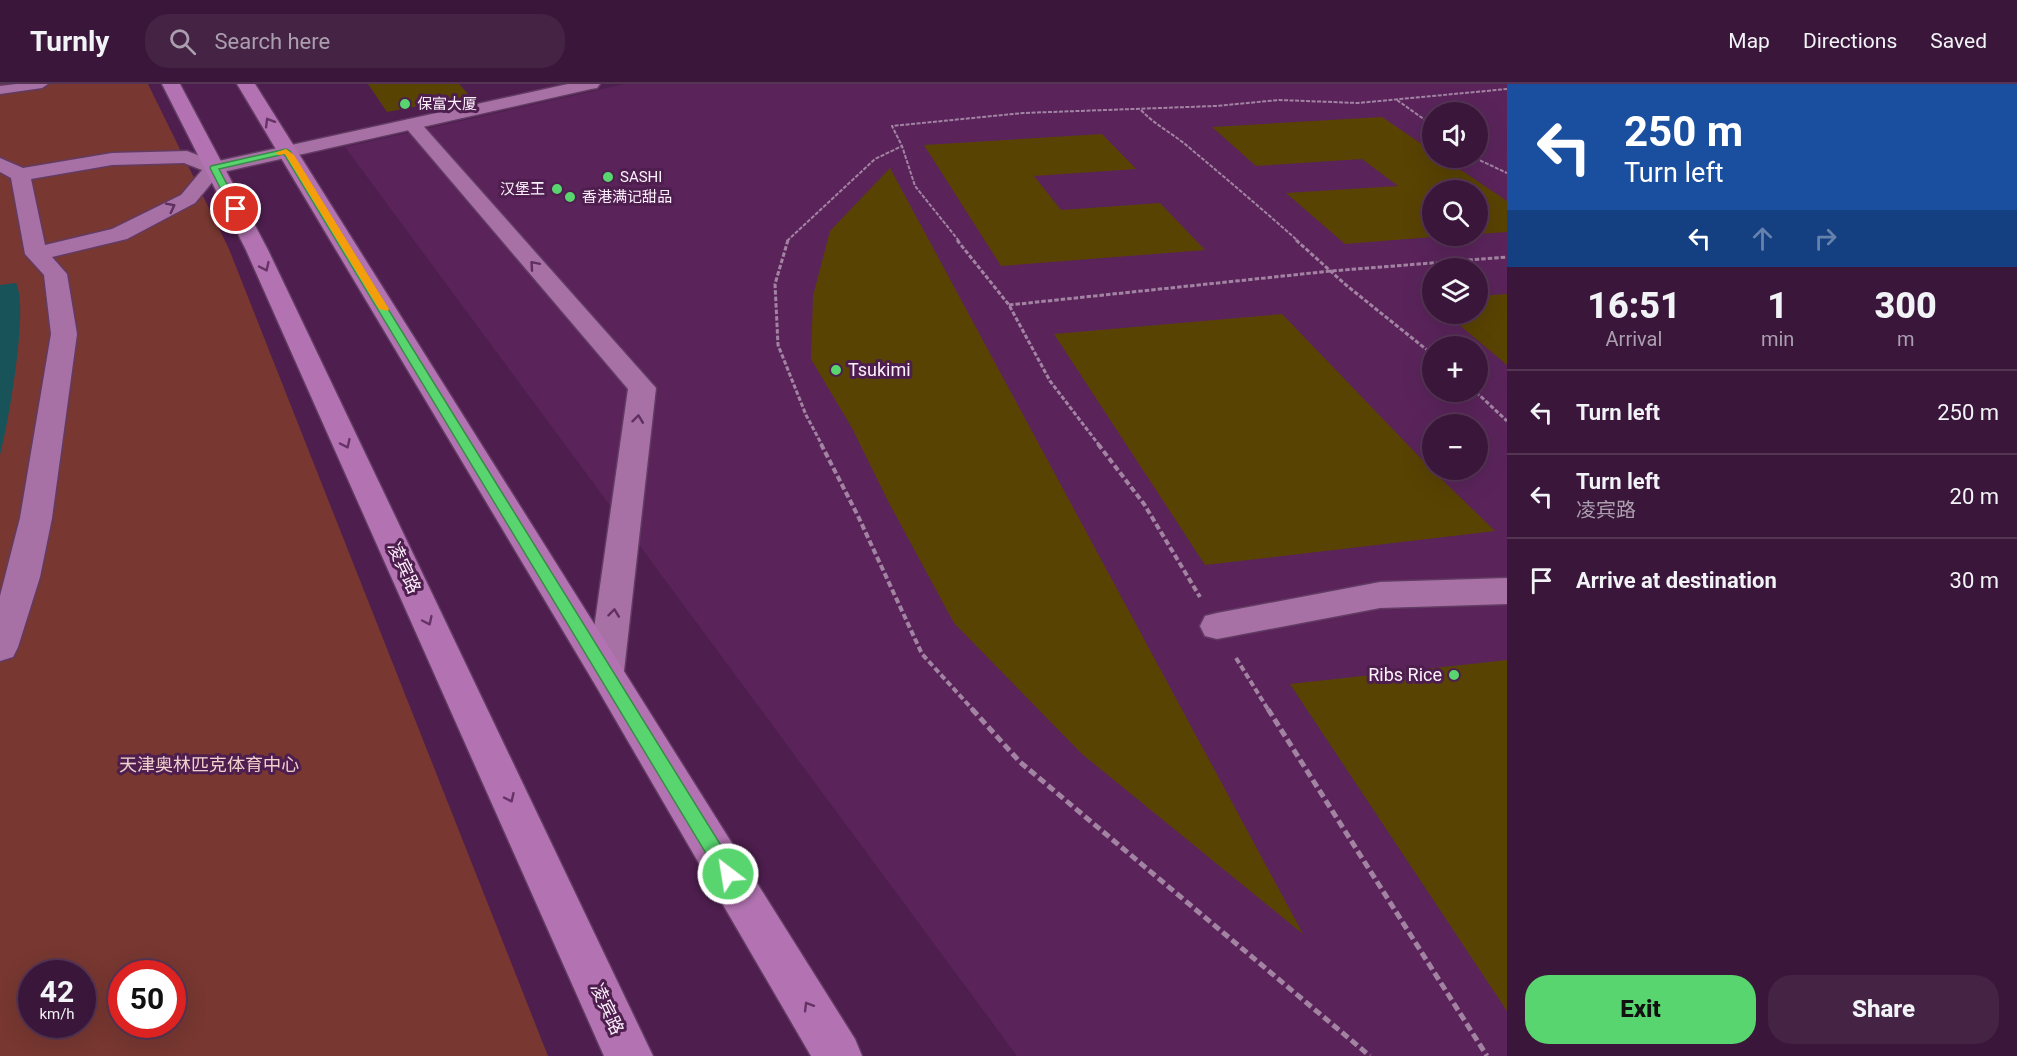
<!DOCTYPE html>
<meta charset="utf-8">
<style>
:root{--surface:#3a163a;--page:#452345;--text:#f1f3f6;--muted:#ab9faf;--line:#543554;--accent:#59d56f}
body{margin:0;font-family:Roboto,"Noto Sans SC",sans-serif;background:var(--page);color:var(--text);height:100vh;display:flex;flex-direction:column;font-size:22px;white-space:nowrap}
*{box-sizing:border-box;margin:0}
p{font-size:20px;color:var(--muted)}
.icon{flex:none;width:33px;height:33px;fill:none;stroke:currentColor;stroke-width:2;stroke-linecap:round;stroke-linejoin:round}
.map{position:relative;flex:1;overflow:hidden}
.panel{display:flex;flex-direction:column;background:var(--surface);width:510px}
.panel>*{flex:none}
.hud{background:#1a4fa0;color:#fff;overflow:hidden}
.buttons{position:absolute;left:1422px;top:18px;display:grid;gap:12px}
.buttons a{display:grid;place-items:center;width:66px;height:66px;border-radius:50%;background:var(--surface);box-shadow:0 6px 24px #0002,0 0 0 2px var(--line);font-size:30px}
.speed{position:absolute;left:18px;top:876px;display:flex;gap:12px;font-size:30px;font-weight:700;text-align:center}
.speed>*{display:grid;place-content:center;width:78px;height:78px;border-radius:50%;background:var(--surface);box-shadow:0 6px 24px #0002,0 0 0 2px var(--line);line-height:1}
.speed small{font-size:15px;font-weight:400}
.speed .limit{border:9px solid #d22;background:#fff;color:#111}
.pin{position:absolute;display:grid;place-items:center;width:51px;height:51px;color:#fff;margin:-26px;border:3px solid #fff;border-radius:50%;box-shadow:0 2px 6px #0007}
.me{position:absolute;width:66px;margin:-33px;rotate:329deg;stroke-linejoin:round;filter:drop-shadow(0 0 4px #0008)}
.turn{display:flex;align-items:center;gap:21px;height:126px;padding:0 18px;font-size:27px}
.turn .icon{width:78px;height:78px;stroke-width:2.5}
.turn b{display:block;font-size:42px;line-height:51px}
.lanes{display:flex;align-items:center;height:57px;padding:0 18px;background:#0003;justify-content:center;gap:30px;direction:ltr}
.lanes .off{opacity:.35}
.eta{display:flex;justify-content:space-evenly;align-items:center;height:102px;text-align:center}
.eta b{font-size:36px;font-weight:800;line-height:42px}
.button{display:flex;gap:12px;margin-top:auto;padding:12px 18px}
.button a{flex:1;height:69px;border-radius:24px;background:var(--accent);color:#111;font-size:24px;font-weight:800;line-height:69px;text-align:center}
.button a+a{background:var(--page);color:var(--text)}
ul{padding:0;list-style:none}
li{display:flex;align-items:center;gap:18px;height:84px;padding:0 18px;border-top:2px solid var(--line)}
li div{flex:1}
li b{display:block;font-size:22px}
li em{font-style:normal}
header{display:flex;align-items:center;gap:36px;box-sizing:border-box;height:84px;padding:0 30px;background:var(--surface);border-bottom:2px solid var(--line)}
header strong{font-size:28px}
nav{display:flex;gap:33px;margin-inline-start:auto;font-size:21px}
.search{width:420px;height:54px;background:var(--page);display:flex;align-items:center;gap:15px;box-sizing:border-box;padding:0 21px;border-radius:24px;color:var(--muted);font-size:22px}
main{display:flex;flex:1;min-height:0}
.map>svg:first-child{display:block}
.built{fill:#5a245b;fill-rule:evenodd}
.green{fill:#783731;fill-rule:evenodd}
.water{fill:#19535a}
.building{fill:#594303}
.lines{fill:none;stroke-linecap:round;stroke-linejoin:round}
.service-casing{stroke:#623b63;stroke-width:3}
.pedestrian-casing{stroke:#623b63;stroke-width:3}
.minor-casing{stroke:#623b63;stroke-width:3}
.tertiary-casing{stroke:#623b63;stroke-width:3}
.secondary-casing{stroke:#623b63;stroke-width:3}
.path-far3{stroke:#a283a2;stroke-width:2;stroke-dasharray:4 1.5;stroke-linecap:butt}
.path-far2{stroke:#a283a2;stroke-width:3;stroke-dasharray:4.5 2;stroke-linecap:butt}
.path-far1{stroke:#a283a2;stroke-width:4;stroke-dasharray:6 3;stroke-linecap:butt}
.path{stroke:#a283a2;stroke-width:5;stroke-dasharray:8 4;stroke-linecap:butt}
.service{fill:#a771a6;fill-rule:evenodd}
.pedestrian{fill:#a771a6;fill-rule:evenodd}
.minor{fill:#a771a6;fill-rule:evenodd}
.tertiary{fill:#a771a6;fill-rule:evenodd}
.secondary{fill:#b373b2;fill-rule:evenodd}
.oneway{stroke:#673367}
.oneway2{stroke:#602f60}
.route{fill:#59d56f;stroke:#3a8a48;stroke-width:1.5}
.slow{fill:#f59e0b}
.poi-dot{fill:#59d56f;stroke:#4e1e4e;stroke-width:2}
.labels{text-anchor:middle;stroke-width:6;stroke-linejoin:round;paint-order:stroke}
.far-poi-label{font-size:15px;fill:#fcf0fc;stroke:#4e1e4e;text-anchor:start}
.poi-label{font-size:18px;fill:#fcf0fc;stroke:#4e1e4e;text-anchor:start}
.street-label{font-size:18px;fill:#fcf0fc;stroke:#4e1e4e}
.park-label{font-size:18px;fill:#efd0cc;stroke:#4e1e4e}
</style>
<header>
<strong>Turnly</strong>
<div class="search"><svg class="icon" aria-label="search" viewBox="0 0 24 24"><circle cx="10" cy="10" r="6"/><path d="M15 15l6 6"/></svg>Search here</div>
<nav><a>Map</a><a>Directions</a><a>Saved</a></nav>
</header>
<main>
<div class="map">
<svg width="1507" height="972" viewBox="0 0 1507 972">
<rect width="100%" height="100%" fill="#4e1e4e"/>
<path class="built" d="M 625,0 L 1507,0 L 1507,972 L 1017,972 L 345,63 ZM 1432,28 L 1478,28 L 1478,74 L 1432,74 ZM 1432,106 L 1478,106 L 1478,152 L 1432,152 ZM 1432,184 L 1478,184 L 1478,230 L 1432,230 ZM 1432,262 L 1478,262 L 1478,308 L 1432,308 ZM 1432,340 L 1478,340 L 1478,386 L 1432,386 Z"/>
<path class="green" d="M 0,0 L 148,0 L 229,165 L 548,972 L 0,972 ZM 32,890 L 82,890 L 82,940 L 32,940 ZM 122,890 L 172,890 L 172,940 L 122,940 Z"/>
<path class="water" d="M 16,199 C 29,224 8,340 0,371 L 0,201 Z"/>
<g class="building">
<polygon points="368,0 459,0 470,12 387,28"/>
<polygon points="1382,33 1432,67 1432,74 1443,74 1507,117 1507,148 1478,150 1478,106 1432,106 1432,153 1345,160 1286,109 1398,102 1362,75 1256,82 1212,43"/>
<polygon points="1102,50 1136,85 1034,92 1061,126 1160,119 1205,166 1001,182 924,61"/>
<polygon points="890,84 1303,850 1082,670 954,539 889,419 852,344 811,275 813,212 830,147"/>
<polygon points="1507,210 1507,281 1446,230 1478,230 1478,212"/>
<polygon points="1282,230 1432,386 1495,447 1205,481 1054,250"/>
<polygon points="1507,576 1507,927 1290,600"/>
</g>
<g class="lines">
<g class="service-casing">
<polygon id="service" points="16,0 48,0 42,4 0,10 0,2"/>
</g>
<g class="pedestrian-casing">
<polygon id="pedestrian" points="1507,494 1507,520 1380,524 1217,555 1205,552 1200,542 1205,532 1217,529 1380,498"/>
</g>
<g class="minor-casing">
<g id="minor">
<polygon points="412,35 418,36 656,304 624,587 619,597 606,602 593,597 588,587 628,305 406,44 403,40 406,36"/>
<path d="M 187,67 L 221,80 L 224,84 L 195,119 L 127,155 L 52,173 L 67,190 L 77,250 L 52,434 L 40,493 L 18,563 L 13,573 L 0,577 L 0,512 L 20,434 L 51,250 L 44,191 L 25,170 L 11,94 L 0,88 L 0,74 L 23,84 L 112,69 ZM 184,79 L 202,86 L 181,111 L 112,145 L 45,161 L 31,95 L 112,81 Z"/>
</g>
</g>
<g class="tertiary-casing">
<polygon id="tertiary" points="568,0 600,0 597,4 591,5 214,90 207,88 204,84 207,80 214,78"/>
</g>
<g class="secondary-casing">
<g id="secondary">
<polygon points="162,0 180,0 268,166 653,972 604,972 246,166"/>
<polygon points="237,0 255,0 855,955 862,972 811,972 593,597"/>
</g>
</g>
<g class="path-far3">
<polyline points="1397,16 1432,41"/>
<path d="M 1141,26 C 1154,40 1170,48 1185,60 C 1223,92 1261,124 1298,157"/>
<polyline points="1475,74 1507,89"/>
<polyline points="787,157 875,75 902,62"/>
<polyline points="959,157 915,102 902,62 892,42 1023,29 1216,22 1279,16 1358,19 1507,5"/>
</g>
<g class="path-far2">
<polyline points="788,156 775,200 778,261 806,331 822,361"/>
<polyline points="957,156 1009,221 1050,297 1099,361"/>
<polyline points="1296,156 1346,201 1432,270"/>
<polyline points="1009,221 1331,187 1507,173"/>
<polyline points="1476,308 1507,337"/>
</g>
<g class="path-far1">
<polyline points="821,360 858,432 922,570 974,627"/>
<polyline points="1098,360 1144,420 1200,513"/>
<polyline points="1236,574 1269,627"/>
</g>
<g class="path">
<polyline points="972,625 1020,678 1370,972"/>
<polyline points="1268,625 1487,972"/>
</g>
<use href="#service" class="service"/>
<use href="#pedestrian" class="pedestrian"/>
<use href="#minor" class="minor"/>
<use href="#tertiary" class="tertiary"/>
<use href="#secondary" class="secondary"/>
</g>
<defs><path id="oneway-chevron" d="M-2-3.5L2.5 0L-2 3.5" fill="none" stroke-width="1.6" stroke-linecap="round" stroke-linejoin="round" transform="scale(1.5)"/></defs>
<g class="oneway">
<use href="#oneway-chevron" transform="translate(269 38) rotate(-121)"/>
<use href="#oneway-chevron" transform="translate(265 183) rotate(65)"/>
<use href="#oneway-chevron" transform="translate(346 360) rotate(65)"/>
<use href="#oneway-chevron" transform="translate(428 537) rotate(65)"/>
<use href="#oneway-chevron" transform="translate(510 714) rotate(65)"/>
<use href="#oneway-chevron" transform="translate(808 922) rotate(-121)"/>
</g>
<g class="oneway2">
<use href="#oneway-chevron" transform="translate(171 123) rotate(-27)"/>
<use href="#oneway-chevron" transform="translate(534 181) rotate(-131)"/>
<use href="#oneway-chevron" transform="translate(638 335) rotate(-83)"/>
<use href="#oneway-chevron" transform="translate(614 529) rotate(-83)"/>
</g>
<polygon class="route" points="286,65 290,67 735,784 737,790 735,796 728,798 722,796 284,70 219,85 240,125 236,127 231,125 210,84 211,82"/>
<polygon class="slow" points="286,65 294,71 389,225 388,227 379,225 287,73 285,70 279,71 275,69"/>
<g class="poi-dot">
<circle cx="405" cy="20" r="6"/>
<circle cx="608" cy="93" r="6"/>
<circle cx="557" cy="105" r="6"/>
<circle cx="570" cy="113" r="6"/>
<circle cx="836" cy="286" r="6"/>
<circle cx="1454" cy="591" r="6"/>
</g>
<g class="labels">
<g class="far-poi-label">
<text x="417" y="25">保富大厦</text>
<text x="620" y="98">SASHI</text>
<text x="545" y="110" text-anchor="end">汉堡王</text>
<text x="582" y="118">香港满记甜品</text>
</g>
<g class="poi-label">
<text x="848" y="292">Tsukimi</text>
<text x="1442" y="597" text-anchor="end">Ribs Rice</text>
</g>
<g class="street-label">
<text transform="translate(404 484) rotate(65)" y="6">凌宾路</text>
<text transform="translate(607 925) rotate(65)" y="6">凌宾路</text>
</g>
<g class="park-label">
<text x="209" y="687">天津奥林匹克体育中心</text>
</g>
</g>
</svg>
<div class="buttons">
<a><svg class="icon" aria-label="sound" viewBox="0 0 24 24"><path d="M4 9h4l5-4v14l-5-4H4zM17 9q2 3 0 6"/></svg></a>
<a><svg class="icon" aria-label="search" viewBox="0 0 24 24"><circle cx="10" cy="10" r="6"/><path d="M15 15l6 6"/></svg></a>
<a><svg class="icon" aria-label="layers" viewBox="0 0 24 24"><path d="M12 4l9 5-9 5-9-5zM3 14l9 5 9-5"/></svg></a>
<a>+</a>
<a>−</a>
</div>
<div class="speed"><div>42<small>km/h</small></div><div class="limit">50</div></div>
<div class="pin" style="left:236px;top:125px;background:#d93025"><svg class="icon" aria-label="arrive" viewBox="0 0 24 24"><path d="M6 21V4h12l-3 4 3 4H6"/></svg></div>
<svg class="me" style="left:728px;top:790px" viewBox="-20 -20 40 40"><circle r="17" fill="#59d56f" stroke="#fff" stroke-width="3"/><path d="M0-11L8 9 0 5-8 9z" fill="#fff"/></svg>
</div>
<section class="panel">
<div class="hud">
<div class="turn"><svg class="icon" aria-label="left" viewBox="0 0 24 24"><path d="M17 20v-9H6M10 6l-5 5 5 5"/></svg><div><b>250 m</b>Turn left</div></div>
<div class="lanes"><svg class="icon" aria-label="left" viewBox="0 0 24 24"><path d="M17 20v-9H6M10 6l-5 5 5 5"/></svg><svg class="icon off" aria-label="ahead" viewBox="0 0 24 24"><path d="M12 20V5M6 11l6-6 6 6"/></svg><svg class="icon off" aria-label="right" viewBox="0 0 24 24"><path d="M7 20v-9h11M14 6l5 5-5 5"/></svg></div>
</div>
<div class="eta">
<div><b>16:51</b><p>Arrival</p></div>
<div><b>1</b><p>min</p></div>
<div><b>300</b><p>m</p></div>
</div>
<ul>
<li><svg class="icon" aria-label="left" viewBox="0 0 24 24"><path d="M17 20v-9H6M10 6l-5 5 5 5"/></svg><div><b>Turn left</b></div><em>250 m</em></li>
<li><svg class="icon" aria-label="left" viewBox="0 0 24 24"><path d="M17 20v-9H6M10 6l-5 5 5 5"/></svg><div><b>Turn left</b><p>凌宾路</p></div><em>20 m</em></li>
<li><svg class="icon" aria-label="arrive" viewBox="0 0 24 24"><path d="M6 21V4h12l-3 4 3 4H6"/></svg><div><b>Arrive at destination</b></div><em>30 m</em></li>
</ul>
<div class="button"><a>Exit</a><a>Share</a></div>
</section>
</main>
